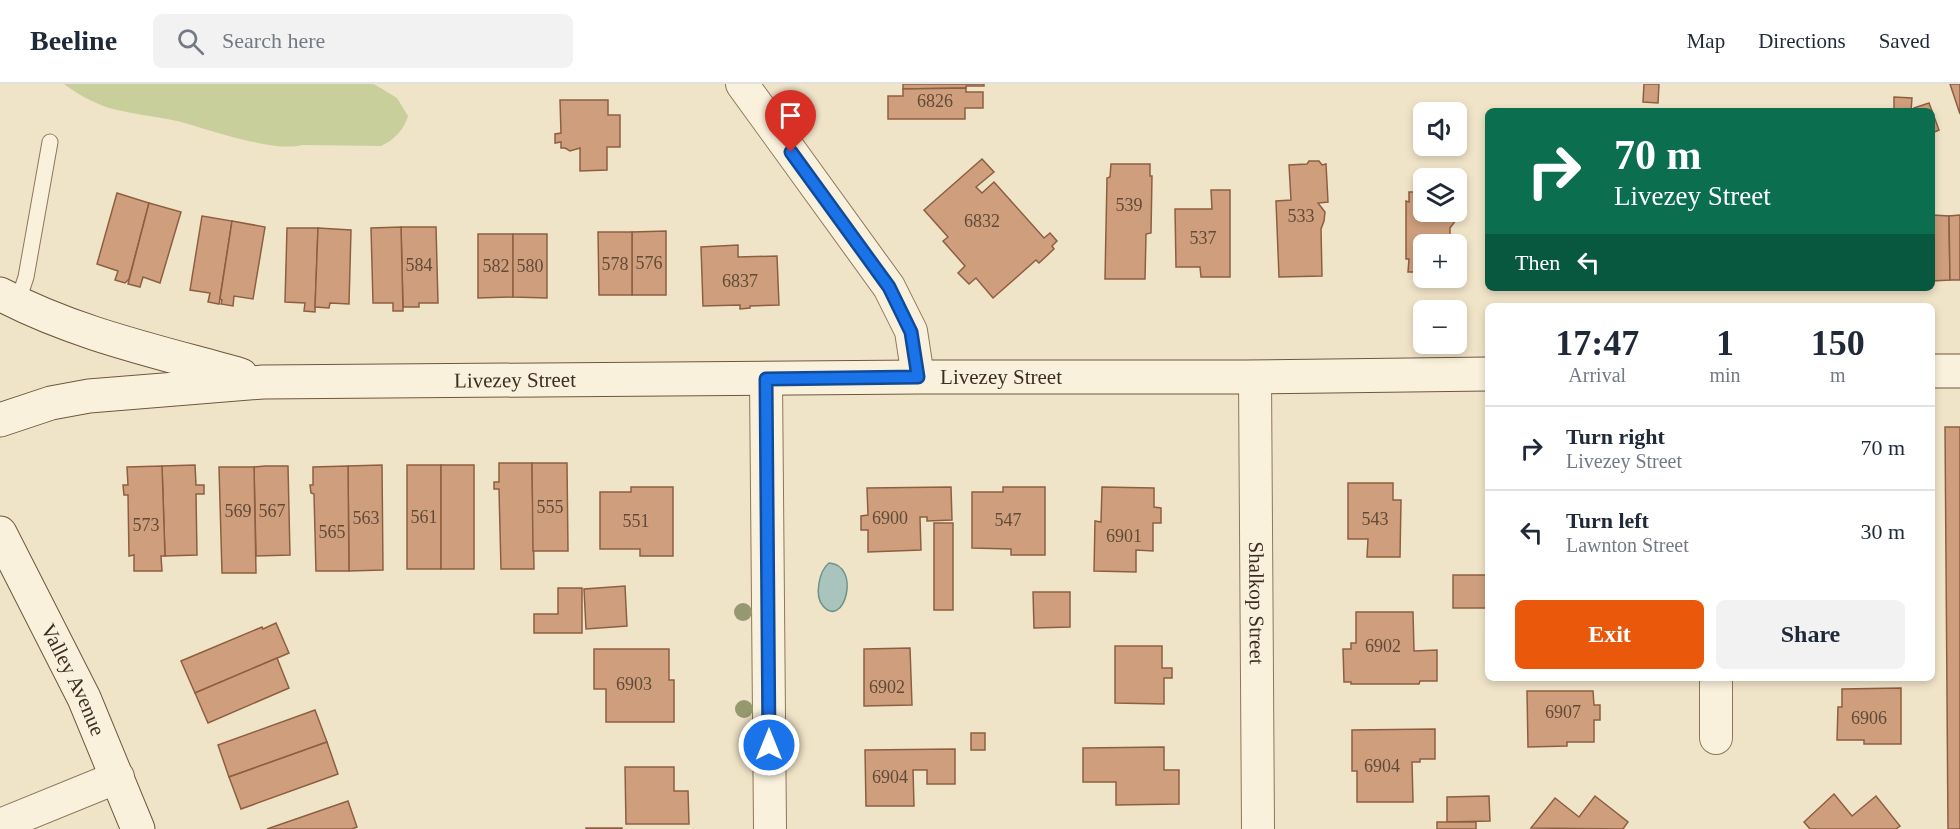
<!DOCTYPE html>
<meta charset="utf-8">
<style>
:root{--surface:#fff;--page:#f2f2f3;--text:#1f2937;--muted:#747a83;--line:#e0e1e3;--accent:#ea580c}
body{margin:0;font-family:"Times New Roman",serif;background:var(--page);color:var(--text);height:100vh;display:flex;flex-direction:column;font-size:22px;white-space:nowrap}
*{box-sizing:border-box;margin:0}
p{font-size:20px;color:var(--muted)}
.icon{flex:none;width:33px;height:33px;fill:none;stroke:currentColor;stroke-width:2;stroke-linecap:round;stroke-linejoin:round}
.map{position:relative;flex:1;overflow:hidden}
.sheet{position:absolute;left:1485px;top:219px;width:450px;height:378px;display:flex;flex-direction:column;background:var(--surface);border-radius:9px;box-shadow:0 3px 9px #0003}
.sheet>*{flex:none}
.top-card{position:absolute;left:1485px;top:24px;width:450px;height:183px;border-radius:9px;box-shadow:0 3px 9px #0003;background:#0b6e4f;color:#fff;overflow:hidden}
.tools{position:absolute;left:1413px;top:18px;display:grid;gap:12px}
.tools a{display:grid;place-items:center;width:54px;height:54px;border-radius:9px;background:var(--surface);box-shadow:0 3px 9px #0003;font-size:30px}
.pin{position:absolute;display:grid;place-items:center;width:51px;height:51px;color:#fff;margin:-62px -26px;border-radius:50% 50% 50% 0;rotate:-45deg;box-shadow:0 0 6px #0007}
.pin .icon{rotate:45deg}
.me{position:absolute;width:66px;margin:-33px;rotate:0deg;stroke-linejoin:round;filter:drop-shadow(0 0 4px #0008)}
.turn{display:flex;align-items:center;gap:21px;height:126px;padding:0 30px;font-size:27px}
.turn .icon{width:78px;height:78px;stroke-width:2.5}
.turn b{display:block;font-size:42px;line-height:51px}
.then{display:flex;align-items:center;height:57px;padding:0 30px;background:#0003;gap:12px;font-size:22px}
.eta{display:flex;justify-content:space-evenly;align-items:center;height:102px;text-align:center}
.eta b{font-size:36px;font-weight:800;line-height:42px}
.primary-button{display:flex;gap:12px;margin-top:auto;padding:12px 30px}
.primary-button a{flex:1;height:69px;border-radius:9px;background:var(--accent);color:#fff;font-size:24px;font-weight:800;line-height:69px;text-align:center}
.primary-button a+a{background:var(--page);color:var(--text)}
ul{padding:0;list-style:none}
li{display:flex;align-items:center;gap:18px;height:84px;padding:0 30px;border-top:2px solid var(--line)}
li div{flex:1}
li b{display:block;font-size:22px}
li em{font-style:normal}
header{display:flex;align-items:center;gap:36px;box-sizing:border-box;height:84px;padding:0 30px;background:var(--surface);border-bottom:2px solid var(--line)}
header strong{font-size:28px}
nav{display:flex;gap:33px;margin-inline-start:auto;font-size:21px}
.search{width:420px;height:54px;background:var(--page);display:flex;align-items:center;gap:15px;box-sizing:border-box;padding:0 21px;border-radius:9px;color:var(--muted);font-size:22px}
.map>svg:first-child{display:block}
.green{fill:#c9cf9b}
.water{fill:#a9c4bc;stroke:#6f938a;stroke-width:1.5}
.building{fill:#cf9f7d;stroke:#8d5f41;stroke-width:1.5}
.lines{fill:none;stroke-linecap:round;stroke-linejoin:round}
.lane-casing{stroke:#8d765c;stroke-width:17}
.street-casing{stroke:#8d765c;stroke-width:34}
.secondary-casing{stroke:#6f573f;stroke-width:35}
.lane{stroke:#faf1dc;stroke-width:15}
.street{stroke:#faf1dc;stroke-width:32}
.secondary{stroke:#faf1dc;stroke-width:33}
.tree{fill:#96986f}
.route-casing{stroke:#114b97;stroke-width:15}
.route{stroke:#1a73e8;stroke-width:10}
.labels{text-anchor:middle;stroke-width:4.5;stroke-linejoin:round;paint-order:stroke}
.number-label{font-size:18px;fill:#624a37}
.street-label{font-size:21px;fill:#3d2e20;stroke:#f7eed8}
</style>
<header>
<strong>Beeline</strong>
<div class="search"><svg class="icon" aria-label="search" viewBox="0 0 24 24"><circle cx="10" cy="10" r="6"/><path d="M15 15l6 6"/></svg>Search here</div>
<nav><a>Map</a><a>Directions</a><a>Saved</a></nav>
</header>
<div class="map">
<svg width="1960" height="745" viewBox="0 0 1960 745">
<rect width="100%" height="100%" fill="#f0e4c8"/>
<path class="green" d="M 64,0 L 374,0 L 397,14 L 408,32 C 404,46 394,56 381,62 L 302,61 C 274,69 208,45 177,37 C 154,32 131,30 109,24 C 94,19 77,10 64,0 Z"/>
<path class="water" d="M 829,479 C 862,481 844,546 823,522 C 814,512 819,487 829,479 Z"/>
<g class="building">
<polygon points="903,0 984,0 984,2 966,2 966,4 903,5"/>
<polygon points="1644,0 1659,0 1658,19 1643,18"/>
<polygon points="1950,0 1960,0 1960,30"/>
<polygon points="966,4 966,8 983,8 983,24 965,24 965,35 888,35 888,12 903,12 903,5"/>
<polygon points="1894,13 1912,14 1911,27 1894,27"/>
<polygon points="560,16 608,16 608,31 620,31 620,63 607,63 607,86 580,87 580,64 570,67 565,64 561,64 561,58 555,59 555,50 561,49"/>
<polygon points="1929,19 1932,27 1915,27 1914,24"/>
<polygon points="1932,27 1939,46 1932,49"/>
<polygon points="982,75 994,88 976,103 982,109 994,98 1044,154 1050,149 1057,157 1052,162 1054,165 1039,179 1036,176 993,214 976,194 969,200 958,189 965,182 943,157 948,153 924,126"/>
<polygon points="1309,77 1319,77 1322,81 1326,80 1328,118 1318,119 1325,128 1324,137 1321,145 1322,192 1279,193 1276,117 1291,116 1289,81 1307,80"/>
<polygon points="1111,80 1150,80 1150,92 1152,92 1151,149 1146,150 1145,195 1105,195 1107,94 1110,93"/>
<polygon points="1211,106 1230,106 1230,193 1201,193 1200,183 1176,183 1175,125 1212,125"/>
<polygon points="1409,108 1424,108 1424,128 1456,128 1456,136 1450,144 1450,160 1424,160 1424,188 1408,188 1409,175 1406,175 1406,117 1409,118"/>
<polygon points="117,109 149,119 129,195 125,199 115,196 118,187 97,180"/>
<polygon points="149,119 181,128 160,199 143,193 140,203 128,200"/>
<polygon points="1932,131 1949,132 1950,196 1932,197"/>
<polygon points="1960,131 1960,196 1950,196 1949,132"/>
<polygon points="202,132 232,137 219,220 208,218 210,209 190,206"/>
<polygon points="232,137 265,143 253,215 234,212 233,222 221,220 222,216 220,215"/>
<polygon points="401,143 436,143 438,219 419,219 419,223 403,223"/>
<polygon points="401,143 403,227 393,227 393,219 373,219 371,144"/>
<polygon points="287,144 318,144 315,228 304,227 305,219 285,218"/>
<polygon points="318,144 351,146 349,220 330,219 329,224 315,223"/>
<polygon points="666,147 666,211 632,211 632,148"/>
<polygon points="598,148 632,148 632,211 599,211"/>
<polygon points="478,150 513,150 513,213 478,214"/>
<polygon points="513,150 547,150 547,214 513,213"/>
<polygon points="738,161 738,173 777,172 779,221 750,222 750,224 740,225 740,221 703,222 701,163"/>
<polygon points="1945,343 1960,343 1960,745 1948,745"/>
<polygon points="499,379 532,379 534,485 501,485 499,405 494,405 494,398 499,398"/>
<polygon points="532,379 567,379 568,467 533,467"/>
<polygon points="195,381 196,401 204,401 204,410 196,410 197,471 165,472 162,382"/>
<polygon points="382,381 383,486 349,487 348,382"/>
<rect x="407" y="381" width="34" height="104"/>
<rect x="441" y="381" width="33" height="104"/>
<polygon points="162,382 165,472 161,472 162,487 134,487 134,471 129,472 128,411 124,411 123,401 128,401 127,383"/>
<polygon points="265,382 288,382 290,471 256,472 254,383"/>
<polygon points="348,382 349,487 316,487 314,410 311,409 310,401 313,401 313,383"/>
<polygon points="219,383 254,383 256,489 222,489"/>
<polygon points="1348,399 1393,399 1393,416 1401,416 1400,473 1367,473 1368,455 1348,455"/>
<polygon points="631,403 673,403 673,472 640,472 640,465 600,465 600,408 631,408"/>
<polygon points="951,403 952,436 927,437 927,433 920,433 921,466 868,468 868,446 861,446 861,432 868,431 867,404"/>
<polygon points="1003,403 1045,403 1045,471 1011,471 1011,465 972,464 972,408 1003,408"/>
<polygon points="1102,403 1154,404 1154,423 1161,424 1161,439 1153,439 1153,467 1136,466 1136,488 1094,487 1095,437 1101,438"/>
<rect x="934" y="439" width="19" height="87"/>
<rect x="1453" y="491" width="35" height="33"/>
<polygon points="625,502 627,542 586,545 584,505"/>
<polygon points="558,504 582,504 582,549 534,549 534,530 558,530"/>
<polygon points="1033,508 1070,508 1070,543 1034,544"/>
<polygon points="1356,528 1413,528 1414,567 1437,566 1437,597 1420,597 1419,600 1351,600 1351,598 1344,598 1343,565 1351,565 1351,559 1356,559"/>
<polygon points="276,539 289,569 195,609 181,577 262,543 263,545"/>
<polygon points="1115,562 1162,562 1162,584 1172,584 1172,594 1164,594 1164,620 1115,619"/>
<polygon points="910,564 912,621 864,622 864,565"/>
<polygon points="594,565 669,565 669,596 674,596 674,638 606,638 606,605 594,605"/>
<polygon points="277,574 289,604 208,639 195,609"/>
<polygon points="1901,604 1901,660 1864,660 1864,656 1837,656 1838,623 1842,623 1842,605"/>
<polygon points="1527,607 1593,607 1594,621 1600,621 1600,636 1594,636 1594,658 1567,658 1567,662 1528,663"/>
<polygon points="315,626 327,658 229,693 218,661"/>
<polygon points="1435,645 1435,675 1420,675 1420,678 1412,678 1413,718 1357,718 1357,687 1352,687 1352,646"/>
<rect x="971" y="649" width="14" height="17"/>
<polygon points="327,658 338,690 241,725 229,693"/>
<polygon points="1164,663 1164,686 1179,686 1179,720 1116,721 1116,698 1083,698 1083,664"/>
<polygon points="955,665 955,700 927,700 927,686 913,686 914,722 866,722 865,666"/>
<polygon points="625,683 674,683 674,707 688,707 689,740 626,740"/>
<polygon points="1834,710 1852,732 1876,712 1900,742 1896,745 1810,745 1804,738"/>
<polygon points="1489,712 1490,737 1447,738 1447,713"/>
<polygon points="1595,712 1628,738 1623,745 1531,744 1555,714 1579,733"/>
<polygon points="348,717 357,743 352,745 267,745"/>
<rect x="1437" y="738" width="39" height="7"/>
<rect x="586" y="744" width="36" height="1"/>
</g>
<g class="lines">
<g class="lane-casing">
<polyline id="lane" points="17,220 26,193 50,58"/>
</g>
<g class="street-casing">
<g id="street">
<polyline points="742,0 889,203 911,247 918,293"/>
<path id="s1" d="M 1255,293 L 1258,745"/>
<polyline points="766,295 770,745"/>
<polyline points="1716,654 1716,594"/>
<polyline points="0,741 118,693"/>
</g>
</g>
<g class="secondary-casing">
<g id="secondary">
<path d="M 0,210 C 75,250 160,268 241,291"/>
<polyline points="1932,287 1960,287"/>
<path id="s2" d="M 0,336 L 51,319 L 89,312 L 263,298 L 918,293 L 1245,293 L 1488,290"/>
<path id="s3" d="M 0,449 L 84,614 L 138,745"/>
</g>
</g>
<use href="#lane" class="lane"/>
<use href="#street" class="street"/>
<use href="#secondary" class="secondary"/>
</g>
<g class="tree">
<circle cx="743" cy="528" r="9"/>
<circle cx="744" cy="625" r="9"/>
</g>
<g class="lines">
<g class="route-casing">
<polyline id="route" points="769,661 766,295 918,293 911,248 889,203 791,68"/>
</g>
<use href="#route" class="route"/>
</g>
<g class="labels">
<g class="number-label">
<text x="935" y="23">6826</text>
<text x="1129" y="127">539</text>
<text x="1301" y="138">533</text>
<text x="982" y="143">6832</text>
<text x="1203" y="160">537</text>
<text x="649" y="185">576</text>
<text x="615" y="186">578</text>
<text x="419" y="187">584</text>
<text x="496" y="188">582</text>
<text x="530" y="188">580</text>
<text x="740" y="203">6837</text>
<text x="550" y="429">555</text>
<text x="238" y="433">569</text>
<text x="272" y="433">567</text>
<text x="424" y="439">561</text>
<text x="366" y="440">563</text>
<text x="890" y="440">6900</text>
<text x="1375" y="441">543</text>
<text x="1008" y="442">547</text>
<text x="636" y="443">551</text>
<text x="146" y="447">573</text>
<text x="332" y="454">565</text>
<text x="1124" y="458">6901</text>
<text x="1383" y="568">6902</text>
<text x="634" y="606">6903</text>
<text x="887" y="609">6902</text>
<text x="1563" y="634">6907</text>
<text x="1869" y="640">6906</text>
<text x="1382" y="688">6904</text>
<text x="890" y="699">6904</text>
</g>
<g class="street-label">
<text dy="7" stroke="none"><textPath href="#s2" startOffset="1005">Livezey Street</textPath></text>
<text dy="7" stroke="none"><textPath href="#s2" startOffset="519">Livezey Street</textPath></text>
<text dy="7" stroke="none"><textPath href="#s1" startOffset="226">Shalkop Street</textPath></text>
<text dy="7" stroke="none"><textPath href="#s3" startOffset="164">Valley Avenue</textPath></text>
</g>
</g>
</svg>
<div class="tools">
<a><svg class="icon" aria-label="sound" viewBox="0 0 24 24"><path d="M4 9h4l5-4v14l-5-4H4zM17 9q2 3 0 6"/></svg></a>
<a><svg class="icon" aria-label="layers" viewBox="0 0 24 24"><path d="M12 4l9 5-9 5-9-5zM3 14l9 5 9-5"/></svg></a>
<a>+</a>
<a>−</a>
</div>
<div class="pin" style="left:791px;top:68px;background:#d93025"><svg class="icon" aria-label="arrive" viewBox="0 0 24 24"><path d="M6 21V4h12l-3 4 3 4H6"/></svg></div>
<svg class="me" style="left:769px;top:661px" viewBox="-20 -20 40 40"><circle r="17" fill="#1a73e8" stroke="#fff" stroke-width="3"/><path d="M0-11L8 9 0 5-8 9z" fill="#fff"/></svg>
<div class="top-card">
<div class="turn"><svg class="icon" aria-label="right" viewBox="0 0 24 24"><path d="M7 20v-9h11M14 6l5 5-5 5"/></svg><div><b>70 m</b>Livezey Street</div></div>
<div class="then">Then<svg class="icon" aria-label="left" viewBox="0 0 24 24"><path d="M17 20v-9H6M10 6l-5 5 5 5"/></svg></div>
</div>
<section class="sheet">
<div class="eta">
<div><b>17:47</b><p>Arrival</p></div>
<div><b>1</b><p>min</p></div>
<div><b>150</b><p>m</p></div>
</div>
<ul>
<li><svg class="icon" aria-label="right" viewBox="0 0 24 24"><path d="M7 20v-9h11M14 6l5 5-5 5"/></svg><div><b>Turn right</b><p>Livezey Street</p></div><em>70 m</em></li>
<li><svg class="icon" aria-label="left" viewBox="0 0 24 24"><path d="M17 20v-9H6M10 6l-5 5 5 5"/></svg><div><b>Turn left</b><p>Lawnton Street</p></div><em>30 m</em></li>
</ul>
<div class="primary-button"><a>Exit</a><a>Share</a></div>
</section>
</div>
